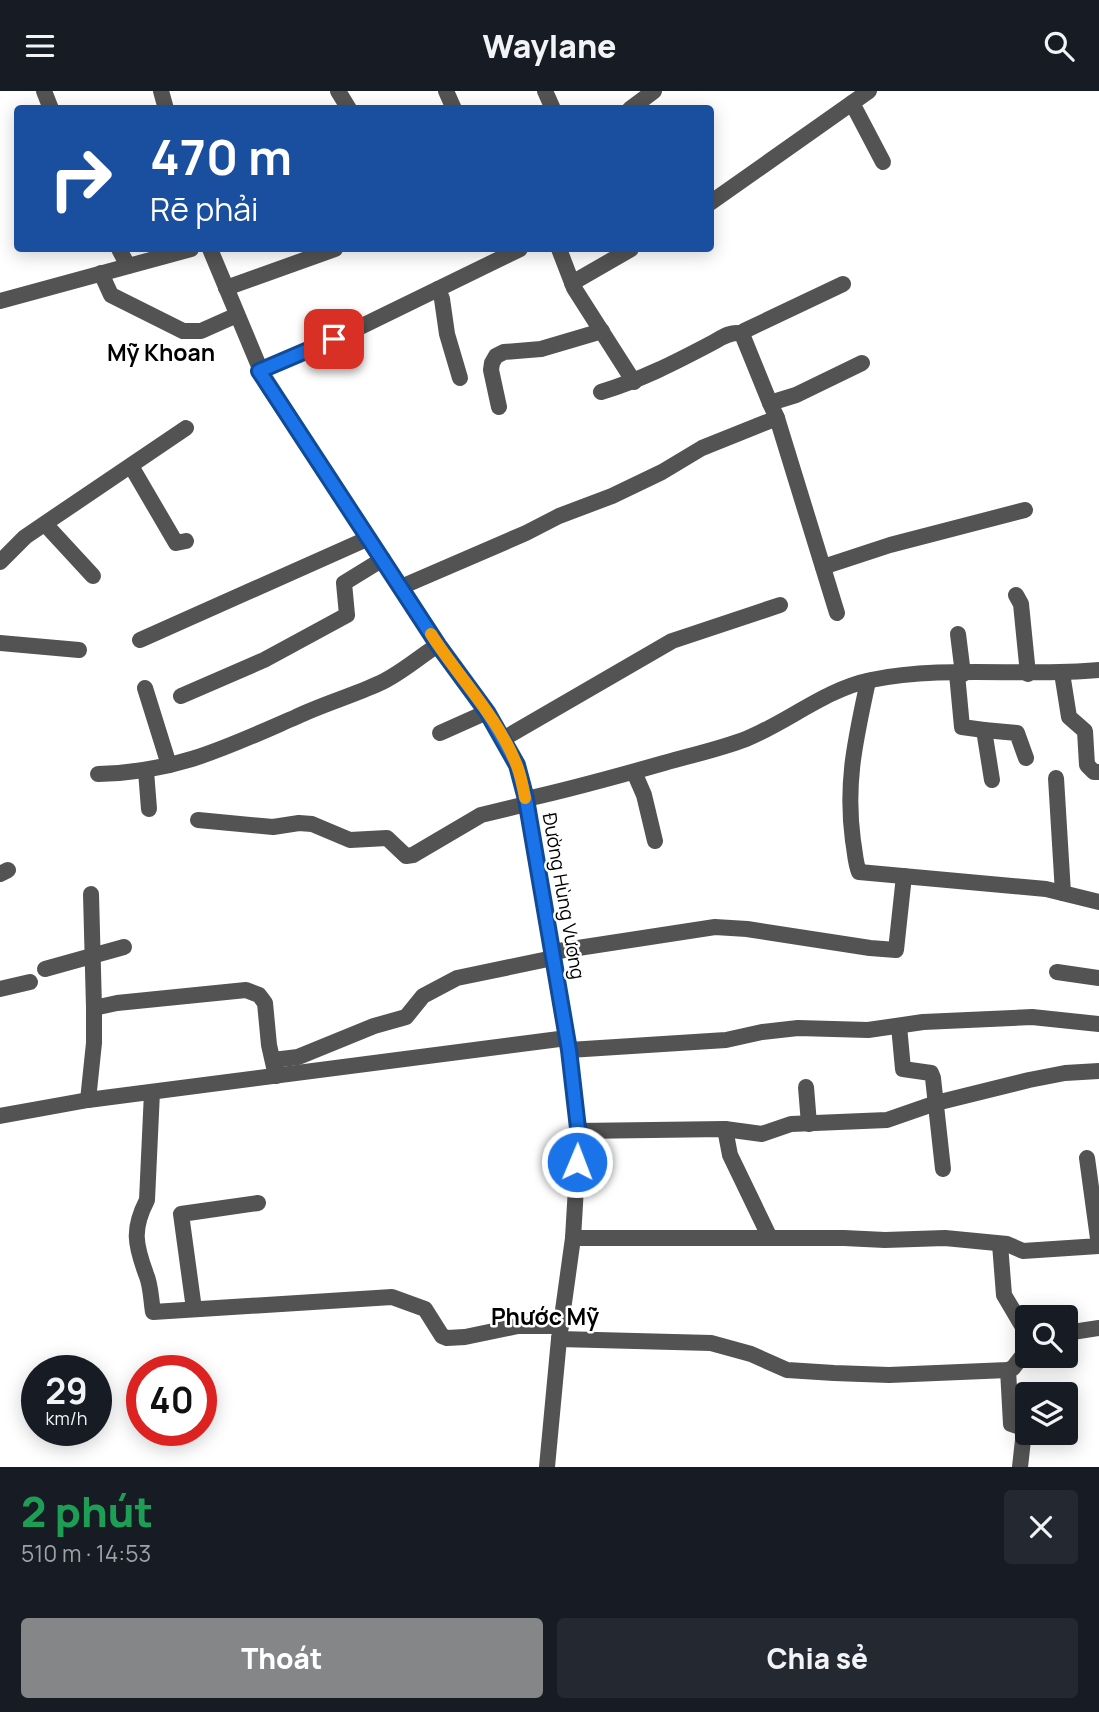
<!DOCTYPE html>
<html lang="vi">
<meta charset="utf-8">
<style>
:root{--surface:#171b24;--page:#242831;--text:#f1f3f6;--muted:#9ea1a6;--accent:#858687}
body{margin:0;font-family:Manrope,sans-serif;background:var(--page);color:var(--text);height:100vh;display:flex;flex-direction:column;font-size:26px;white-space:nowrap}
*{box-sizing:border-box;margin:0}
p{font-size:23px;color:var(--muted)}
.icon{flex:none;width:38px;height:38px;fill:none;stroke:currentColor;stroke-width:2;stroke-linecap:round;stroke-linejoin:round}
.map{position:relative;height:1376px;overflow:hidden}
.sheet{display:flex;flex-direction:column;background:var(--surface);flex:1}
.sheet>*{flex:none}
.top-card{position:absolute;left:14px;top:14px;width:700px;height:147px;border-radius:7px;box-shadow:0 4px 18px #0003;background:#1a4fa0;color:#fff;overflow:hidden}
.controls{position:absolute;left:1015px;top:1214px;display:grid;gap:14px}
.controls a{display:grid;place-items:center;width:63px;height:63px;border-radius:7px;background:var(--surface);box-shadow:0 4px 18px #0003;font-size:35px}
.speed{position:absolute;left:21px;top:1264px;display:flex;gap:14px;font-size:35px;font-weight:700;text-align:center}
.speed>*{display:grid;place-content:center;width:91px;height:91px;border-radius:50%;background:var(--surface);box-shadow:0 4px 18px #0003;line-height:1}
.speed small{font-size:18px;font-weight:400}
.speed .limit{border:10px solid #d22;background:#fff;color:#111}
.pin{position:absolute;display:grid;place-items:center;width:60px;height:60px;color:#fff;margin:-30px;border-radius:14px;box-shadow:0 4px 10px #0006}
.me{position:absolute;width:77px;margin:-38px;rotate:1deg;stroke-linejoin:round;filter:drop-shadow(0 0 5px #0008)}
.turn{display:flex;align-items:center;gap:24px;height:147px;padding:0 21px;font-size:32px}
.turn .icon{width:91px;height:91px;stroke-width:2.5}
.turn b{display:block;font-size:49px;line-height:60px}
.round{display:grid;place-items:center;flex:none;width:74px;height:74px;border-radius:7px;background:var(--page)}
.headline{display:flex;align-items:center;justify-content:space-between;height:119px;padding:0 21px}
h1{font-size:42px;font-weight:800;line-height:52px;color:#1e9e55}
.primary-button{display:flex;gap:14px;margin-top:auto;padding:14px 21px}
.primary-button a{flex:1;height:80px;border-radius:7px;background:var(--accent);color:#fff;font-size:28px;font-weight:800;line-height:80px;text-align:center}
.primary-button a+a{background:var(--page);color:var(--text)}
header{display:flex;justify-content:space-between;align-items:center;height:91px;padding:0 21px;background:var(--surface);font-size:32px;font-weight:800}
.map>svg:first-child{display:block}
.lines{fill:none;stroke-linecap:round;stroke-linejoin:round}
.minor{stroke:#535353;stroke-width:16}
.route-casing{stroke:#114b97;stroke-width:18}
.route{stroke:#1a73e8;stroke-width:12}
.slow{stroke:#f59e0b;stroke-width:12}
.labels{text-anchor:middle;stroke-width:5;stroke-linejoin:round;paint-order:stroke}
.street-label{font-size:19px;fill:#000;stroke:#fff}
.quarter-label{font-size:23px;font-weight:bold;fill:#000;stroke:#fff}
</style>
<header><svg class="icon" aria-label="menu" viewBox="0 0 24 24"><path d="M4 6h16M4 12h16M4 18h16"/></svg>Waylane<svg class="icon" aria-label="search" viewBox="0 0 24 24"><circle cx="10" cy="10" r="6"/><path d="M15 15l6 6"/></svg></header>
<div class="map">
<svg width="1099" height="1376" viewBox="0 0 1099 1376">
<rect width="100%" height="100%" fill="#fff"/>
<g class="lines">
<g class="minor">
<polyline points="44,0 51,18"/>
<polyline points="161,0 166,18"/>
<polyline points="338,0 349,18"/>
<polyline points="446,0 454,18"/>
<polyline points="545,0 553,18"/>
<polyline points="852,12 883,71"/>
<polyline points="630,18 654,0"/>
<polyline points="710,112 869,0"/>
<polyline points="119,158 128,175"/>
<polyline points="210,158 266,292 438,554 487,621 517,674 526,708 552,861 569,959 579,1046 573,1147 559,1248 547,1376"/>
<polyline points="559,158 574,197 634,291"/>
<polyline points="101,182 111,204 183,240 201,240 237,224"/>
<polyline points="572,192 631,158"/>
<polyline points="226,197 335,158"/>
<polyline points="438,198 442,208 447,243 460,287"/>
<polyline points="0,210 191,158"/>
<polyline points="742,243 770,312"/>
<polyline points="259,280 358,237 520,158"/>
<path d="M 601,301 C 641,289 676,271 712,252 C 721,247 732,239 742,243 L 744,240 L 843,193"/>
<polyline points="499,316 491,279 492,272 496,265 504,261 541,258 602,240"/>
<polyline points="777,327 837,522"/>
<polyline points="131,375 176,452 186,450"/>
<polyline points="45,433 93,485"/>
<polyline points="0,471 25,446 186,337"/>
<polyline points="823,476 890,454 1025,419"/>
<polyline points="401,496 526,442 559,425 612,405 662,381 702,357 777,327 770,312 796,304 862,272"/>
<polyline points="1016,504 1021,513 1028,583"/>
<polyline points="958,543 963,583"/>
<polyline points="140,549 369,447"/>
<polyline points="0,552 79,559"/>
<polyline points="1062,582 1069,626 1085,640 1087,674 1094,681 1099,681"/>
<polyline points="957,583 962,636 984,639 992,689"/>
<path d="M 868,590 C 856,647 845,690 853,750 C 855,760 855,771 859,781 L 1046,798 L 1099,811"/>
<polyline points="145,597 169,674"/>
<polyline points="181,605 264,569 347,524 344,492 383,468"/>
<polyline points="984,639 1017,642 1026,667"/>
<polyline points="440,642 487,621"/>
<polyline points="503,648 672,550 780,514"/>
<polyline points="146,680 149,718"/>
<polyline points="634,681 644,704 655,750"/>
<path d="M 98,683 C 177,681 225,657 296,626 C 323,613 352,605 380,592 C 400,583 419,566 438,554"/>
<polyline points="1056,687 1063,802"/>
<path d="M 526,708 C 572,698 618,685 664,672 C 692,664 720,658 746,648 C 788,631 826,598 871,589 C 945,574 1024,586 1099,579"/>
<polyline points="198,729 273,736 299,732 312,733 350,749 387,747 406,765 413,764 481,724 526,713"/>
<polyline points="0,783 8,779"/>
<polyline points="91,803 94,917"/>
<polyline points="552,861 715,836 747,838 870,857 896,859 904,785"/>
<polyline points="45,878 124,856"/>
<polyline points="1057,881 1099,887"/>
<polyline points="0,898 30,891"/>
<polyline points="899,935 903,978 931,982 933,987 943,1078"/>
<polyline points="569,959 726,949 762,941 798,937 868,939 923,931 1032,926 1099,933"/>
<polyline points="273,969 298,966 374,935 406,926 423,905 457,887 553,867"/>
<polyline points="806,996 809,1033"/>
<path d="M 152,1001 L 147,1109 C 132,1138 135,1153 146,1183 C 151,1194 151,1209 153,1221 L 392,1206 L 425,1218 L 442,1245 L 447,1247 L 465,1246 L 518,1235 L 561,1235"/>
<polyline points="88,1009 94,952 94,917 117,912 246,899 259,904 265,912 269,954 276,985"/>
<polyline points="0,1025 88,1009 567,947"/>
<polyline points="725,1038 730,1064 770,1147"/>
<polyline points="578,1040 725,1038 762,1043 791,1033 887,1029 936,1012 1029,989 1065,982 1099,980"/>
<polyline points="573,1147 844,1147 885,1149 945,1147 1007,1153 1023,1160 1099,1155 1087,1067"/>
<polyline points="1000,1153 1004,1204 1027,1243"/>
<polyline points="194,1218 181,1123 258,1112"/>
<polyline points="1066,1242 1099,1237"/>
<polyline points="559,1248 711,1252 751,1263 787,1279 834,1282 889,1284 1008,1279 1013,1277 1027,1259"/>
<polyline points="1008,1279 1011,1333 1023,1337 1024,1340 1020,1376"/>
</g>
</g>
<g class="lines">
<g class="route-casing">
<polyline id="route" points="334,248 259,280 438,554 487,621 517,674 526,708 569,959 579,1046 577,1071"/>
</g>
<use href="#route" class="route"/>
<path class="slow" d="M 431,543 C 459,587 498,626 517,675 C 521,685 523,696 525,707"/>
</g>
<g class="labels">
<g class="street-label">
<text transform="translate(564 805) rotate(80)" y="7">Đường Hùng Vương</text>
</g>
<g class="quarter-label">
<text x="161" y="270">Mỹ Khoan</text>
<text x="545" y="1234">Phước Mỹ</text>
</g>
</g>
</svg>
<div class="controls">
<a><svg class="icon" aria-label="search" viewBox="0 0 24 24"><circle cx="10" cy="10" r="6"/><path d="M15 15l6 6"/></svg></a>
<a><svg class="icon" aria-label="layers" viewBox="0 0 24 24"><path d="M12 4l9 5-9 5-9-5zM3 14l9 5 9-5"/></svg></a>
</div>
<div class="speed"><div>29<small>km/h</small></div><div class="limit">40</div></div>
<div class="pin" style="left:334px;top:248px;background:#d93025"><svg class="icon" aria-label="arrive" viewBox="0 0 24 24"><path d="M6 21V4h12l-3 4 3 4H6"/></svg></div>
<svg class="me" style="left:577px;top:1071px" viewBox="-20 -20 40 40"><circle r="17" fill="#1a73e8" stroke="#fff" stroke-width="3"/><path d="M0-11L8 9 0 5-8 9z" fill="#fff"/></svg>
<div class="top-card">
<div class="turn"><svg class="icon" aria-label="right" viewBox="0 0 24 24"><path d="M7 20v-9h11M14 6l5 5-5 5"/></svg><div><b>470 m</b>Rẽ phải</div></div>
</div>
</div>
<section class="sheet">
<div class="headline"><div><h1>2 phút</h1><p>510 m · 14:53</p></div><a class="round"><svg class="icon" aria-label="close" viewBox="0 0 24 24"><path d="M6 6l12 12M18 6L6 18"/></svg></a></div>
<div class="primary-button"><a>Thoát</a><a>Chia sẻ</a></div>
</section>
